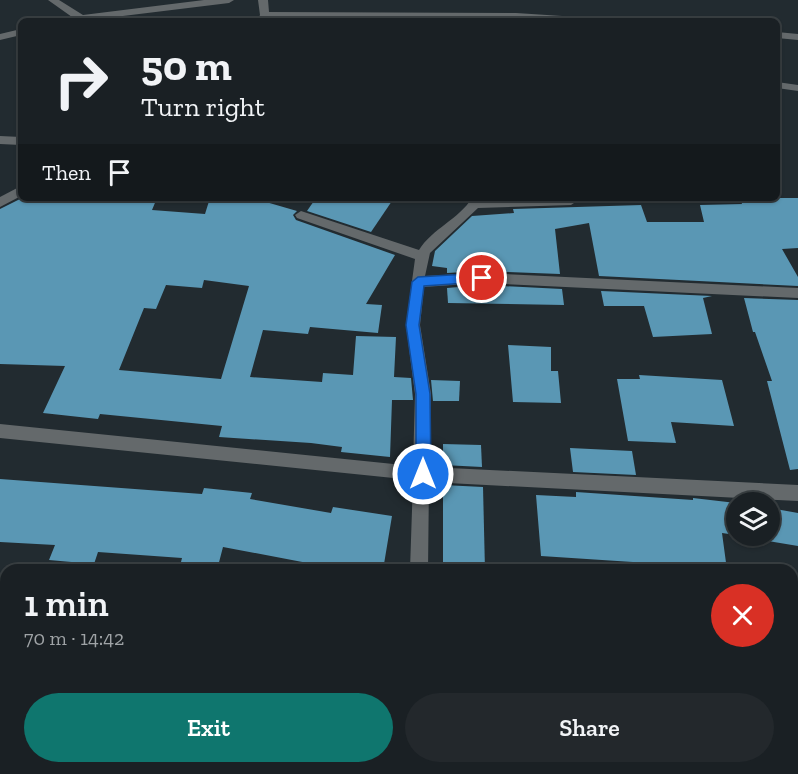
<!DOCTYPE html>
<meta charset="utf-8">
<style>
:root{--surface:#1a2024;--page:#23282c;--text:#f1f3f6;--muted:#9fa3a6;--line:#383e41;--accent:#0f766e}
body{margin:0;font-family:"Zilla Slab",serif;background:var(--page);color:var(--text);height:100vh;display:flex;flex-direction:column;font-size:22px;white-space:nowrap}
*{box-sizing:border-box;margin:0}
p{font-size:20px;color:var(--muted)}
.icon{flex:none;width:33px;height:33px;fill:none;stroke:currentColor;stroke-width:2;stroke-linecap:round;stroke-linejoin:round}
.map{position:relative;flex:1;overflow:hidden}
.sheet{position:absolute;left:0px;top:564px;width:798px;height:210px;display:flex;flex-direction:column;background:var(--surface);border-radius:18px 18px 0 0;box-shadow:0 2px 4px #0004,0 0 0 2px var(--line)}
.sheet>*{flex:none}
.hud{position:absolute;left:18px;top:18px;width:762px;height:183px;border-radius:9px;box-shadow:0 2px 4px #0004,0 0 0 2px var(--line);background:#1a2024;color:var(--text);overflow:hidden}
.fabs{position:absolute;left:726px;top:492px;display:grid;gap:12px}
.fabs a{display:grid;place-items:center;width:54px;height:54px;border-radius:50%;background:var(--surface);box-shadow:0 2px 4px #0004,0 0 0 2px var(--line);font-size:30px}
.pin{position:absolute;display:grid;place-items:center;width:51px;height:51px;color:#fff;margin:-26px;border:3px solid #fff;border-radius:50%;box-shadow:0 2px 6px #0007}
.me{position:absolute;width:66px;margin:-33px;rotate:0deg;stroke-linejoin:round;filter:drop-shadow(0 0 4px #0008)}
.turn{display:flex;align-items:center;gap:21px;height:126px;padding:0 24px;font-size:27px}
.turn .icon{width:78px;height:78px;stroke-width:2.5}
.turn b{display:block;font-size:42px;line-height:51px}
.then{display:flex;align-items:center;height:57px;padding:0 24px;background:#0003;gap:12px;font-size:22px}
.round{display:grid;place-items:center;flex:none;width:63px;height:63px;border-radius:32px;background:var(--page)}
.summary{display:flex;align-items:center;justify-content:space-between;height:102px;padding:0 24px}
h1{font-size:36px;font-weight:600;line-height:45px}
.primary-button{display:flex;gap:12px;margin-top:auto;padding:12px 24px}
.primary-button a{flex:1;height:69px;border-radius:36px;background:var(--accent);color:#fff;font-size:24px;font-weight:600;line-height:69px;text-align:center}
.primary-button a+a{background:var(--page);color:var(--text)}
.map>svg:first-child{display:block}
.building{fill:#5a97b4;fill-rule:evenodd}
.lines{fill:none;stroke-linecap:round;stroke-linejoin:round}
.minor{fill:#64696b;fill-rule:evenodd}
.route{fill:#1a73e8;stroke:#114b97;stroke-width:1.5}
</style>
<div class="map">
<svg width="798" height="774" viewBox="0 0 798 774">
<rect width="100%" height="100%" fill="#222b30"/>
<g class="building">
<path d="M 22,198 L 157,198 L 152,210 L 205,214 L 210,198 L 252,198 L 297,211 L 293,215 L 296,220 L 395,255 L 366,304 L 382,305 L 378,333 L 310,327 L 308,334 L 263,330 L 250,377 L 322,382 L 323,373 L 353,375 L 356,336 L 396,337 L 394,377 L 411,378 L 413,400 L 392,400 L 390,457 L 341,452 L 342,447 L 311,443 L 219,437 L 222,426 L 100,414 L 98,419 L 43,413 L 65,366 L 0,364 L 0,209 ZM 204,280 L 249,286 L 221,379 L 119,370 L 144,308 L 156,309 L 166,285 L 202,288 Z"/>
<polygon points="316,198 394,198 371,232 307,211"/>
<polygon points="740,198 798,198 798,248 782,249 798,277 798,286 599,276 589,223 555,229 560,274 482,271 447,273 447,268 432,266 435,251 472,216 514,213 513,209 641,205 647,222 704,222 700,205 742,204"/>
<polygon points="482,285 562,289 564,305 448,303 447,288"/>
<polygon points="601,291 712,296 703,298 712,334 653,337 644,306 604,306"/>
<polygon points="744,298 798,300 798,469 790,470 767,381 772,381 755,332 753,332"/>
<polygon points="508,345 551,347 551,371 558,371 561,403 513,402"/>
<polygon points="639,375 722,380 734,426 671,422 676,443 628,441 617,379 640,379"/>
<polygon points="431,380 460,381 459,401 433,401"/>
<polygon points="443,444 481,445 482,467 443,465"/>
<polygon points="570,448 632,451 636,475 573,472"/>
<polygon points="0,479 202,494 204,488 252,493 250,499 331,513 333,507 392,516 383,570 317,570 318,565 223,547 217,570 179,570 182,558 98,552 94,564 49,560 55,545 0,542"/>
<polygon points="443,485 483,487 485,570 443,570"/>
<polygon points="576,492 693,500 693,498 736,503 736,535 722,533 727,570 648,570 648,563 541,556 536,495 576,497"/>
<polygon points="770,508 798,513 798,546 737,536 770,536"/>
</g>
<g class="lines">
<g class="minor">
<polygon points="48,0 59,0 83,15 204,0 234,0 229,3 82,21 60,21 72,17"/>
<polygon points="258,0 268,0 269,12 516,13 593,18 598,21 268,18 267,21 257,21 260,15"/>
<polygon points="21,29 21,35 0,40 0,34"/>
<polygon points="777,32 798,34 798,40 777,38"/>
<polygon points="777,82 798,85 798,91 777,88"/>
<polygon points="0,136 21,137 21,145 0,144"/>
<polygon points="21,186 21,196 0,207 0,197"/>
<path d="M 472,198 L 575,198 L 577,201 L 571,205 L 478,208 L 430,253 L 425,276 L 482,273 L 798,288 L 798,298 L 482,283 L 424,287 L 420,325 L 431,394 L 429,467 L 798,485 L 798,501 L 429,482 L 428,570 L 410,570 L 413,480 L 0,438 L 0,424 L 413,466 L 415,394 L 406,325 L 415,259 L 297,218 L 295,215 L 301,211 L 419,250 C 432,229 459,219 472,198 Z"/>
<polygon points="397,768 417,768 416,774 396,774"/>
</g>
</g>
<polygon class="route" points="482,273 488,278 482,282 424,286 419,325 430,394 431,474 429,479 423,481 418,479 416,474 416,394 406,325 412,282 418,277"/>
</svg>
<div class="fabs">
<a><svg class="icon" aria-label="layers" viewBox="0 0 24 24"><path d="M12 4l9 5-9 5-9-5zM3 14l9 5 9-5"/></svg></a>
</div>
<div class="pin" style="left:482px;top:278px;background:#d93025"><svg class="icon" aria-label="arrive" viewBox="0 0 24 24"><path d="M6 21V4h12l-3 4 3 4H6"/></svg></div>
<svg class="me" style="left:423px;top:474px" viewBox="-20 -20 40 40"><circle r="17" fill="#1a73e8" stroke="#fff" stroke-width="3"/><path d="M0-11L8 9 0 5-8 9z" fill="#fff"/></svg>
<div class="hud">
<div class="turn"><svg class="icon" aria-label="right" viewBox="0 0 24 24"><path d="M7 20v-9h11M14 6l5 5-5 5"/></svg><div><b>50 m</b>Turn right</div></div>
<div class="then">Then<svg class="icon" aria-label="arrive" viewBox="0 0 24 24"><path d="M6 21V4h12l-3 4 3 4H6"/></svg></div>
</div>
<section class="sheet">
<div class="summary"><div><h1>1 min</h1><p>70 m · 14:42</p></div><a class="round" style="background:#d93025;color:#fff"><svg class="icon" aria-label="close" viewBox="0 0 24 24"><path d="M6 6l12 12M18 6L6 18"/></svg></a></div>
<div class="primary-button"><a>Exit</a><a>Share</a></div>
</section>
</div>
